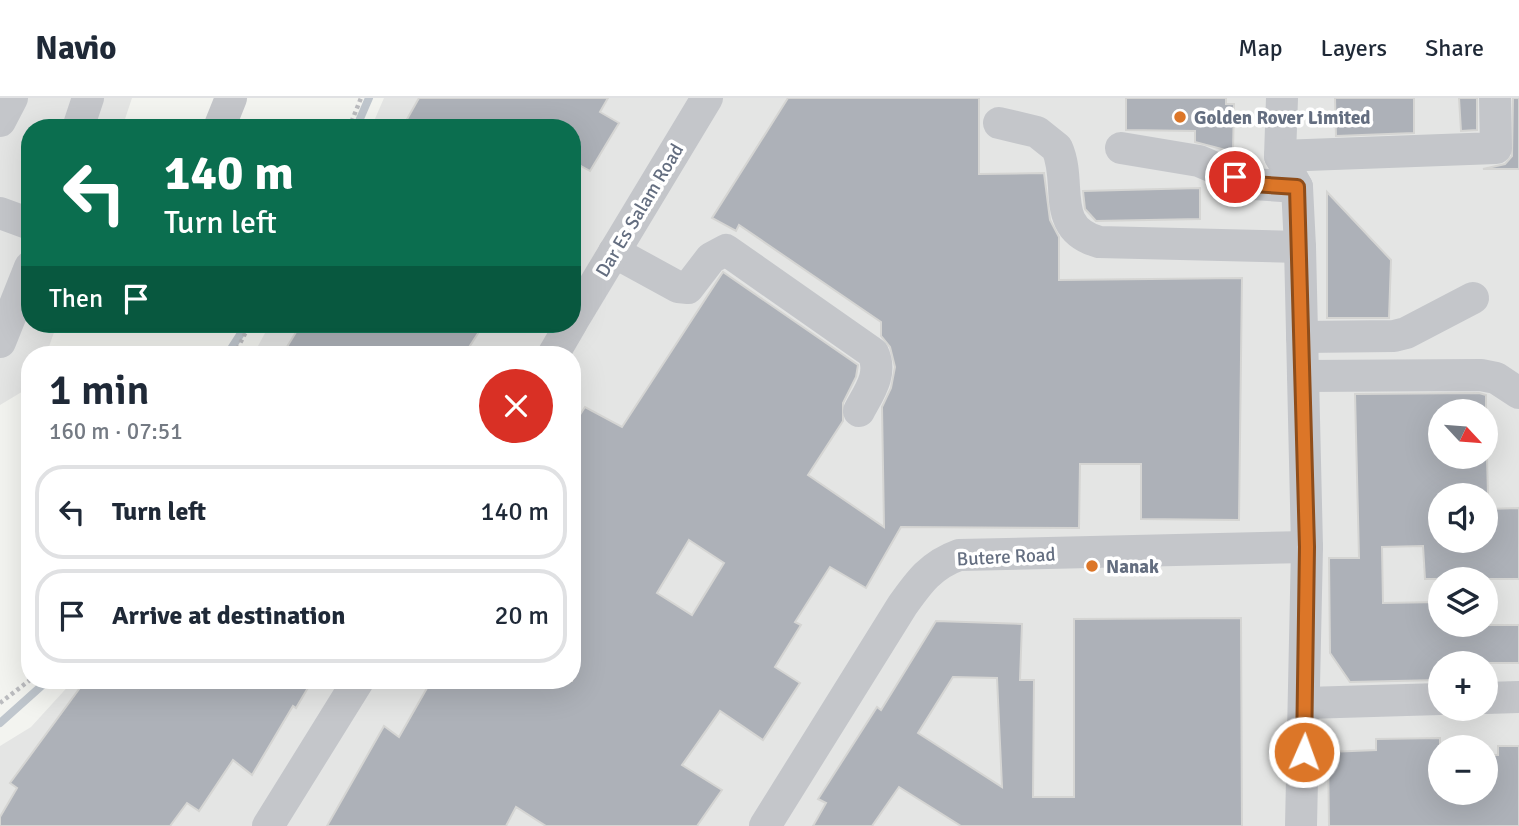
<!DOCTYPE html>
<meta charset="utf-8">
<style>
:root{--surface:#fff;--page:#f6f6f7;--text:#1f2937;--muted:#747a83;--line:#e0e1e3}
body{margin:0;font-family:Signika,sans-serif;background:var(--page);color:var(--text);height:100vh;display:flex;flex-direction:column;font-size:26px;white-space:nowrap}
*{box-sizing:border-box;margin:0}
p{font-size:23px;color:var(--muted)}
.icon{flex:none;width:38px;height:38px;fill:none;stroke:currentColor;stroke-width:2;stroke-linecap:round;stroke-linejoin:round}
.map{position:relative;flex:1;overflow:hidden}
.details{position:absolute;left:21px;top:248px;width:560px;height:343px;display:flex;flex-direction:column;background:var(--surface);border-radius:28px;box-shadow:0 7px 28px #0002}
.details>*{flex:none}
.top-card{position:absolute;left:21px;top:21px;width:560px;height:214px;border-radius:28px;box-shadow:0 7px 28px #0002;background:#0b6e4f;color:#fff;overflow:hidden}
.needle{width:46px;rotate:116deg}
.controls{position:absolute;left:1428px;top:301px;display:grid;gap:14px}
.controls a{display:grid;place-items:center;width:70px;height:70px;border-radius:50%;background:var(--surface);box-shadow:0 7px 28px #0002;font-size:35px}
.pin{position:absolute;display:grid;place-items:center;width:60px;height:60px;color:#fff;margin:-30px;border:4px solid #fff;border-radius:50%;box-shadow:0 2px 7px #0007}
.me{position:absolute;width:77px;margin:-38px;rotate:2deg;stroke-linejoin:round;filter:drop-shadow(0 0 5px #0008)}
.turn{display:flex;align-items:center;gap:24px;height:147px;padding:0 28px;font-size:32px}
.turn .icon{width:91px;height:91px;stroke-width:2.5}
.turn b{display:block;font-size:49px;line-height:60px}
.then{display:flex;align-items:center;height:66px;padding:0 28px;background:#0003;gap:14px;font-size:26px}
.round{display:grid;place-items:center;flex:none;width:74px;height:74px;border-radius:37px;background:var(--page)}
.headline{display:flex;align-items:center;justify-content:space-between;height:119px;padding:0 28px}
h1{font-size:42px;font-weight:600;line-height:52px}
ul{padding:0;list-style:none}
li{display:flex;align-items:center;gap:21px;height:94px;margin:0 14px 10px;padding:0 14px;border:4px solid var(--line);border-radius:28px}
li div{flex:1}
li b{display:block;font-size:26px}
li em{font-style:normal}
header{display:flex;align-items:center;gap:42px;box-sizing:border-box;height:98px;padding:0 35px;background:var(--surface);border-bottom:2px solid var(--line)}
header strong{font-size:33px}
nav{display:flex;gap:38px;margin-inline-start:auto;font-size:24px}
.map>svg:first-child{display:block}
.built{fill:#e4e5e4;fill-rule:evenodd}
.lines{fill:none;stroke-linecap:round;stroke-linejoin:round}
.stream{stroke:#bfc6cd;stroke-width:8}
.building{fill:#adb1b8;stroke:#d5d5d3;stroke-width:2;fill-rule:evenodd}
.path{stroke:#bbbcbf;stroke-width:4.5;stroke-dasharray:3.5 3.5;stroke-linecap:butt}
.minor{stroke:#c4c6ca;stroke-width:32}
.route-casing{stroke:#8f4d1a;stroke-width:18}
.route{stroke:#dc7628;stroke-width:12}
.poi-dot{fill:#dc7628;stroke:#fff;stroke-width:2.5}
.labels{text-anchor:middle;stroke-width:7;stroke-linejoin:round;paint-order:stroke}
.poi-label{font-size:19px;font-weight:bold;fill:#646e80;stroke:#fff;text-anchor:start}
.street-label{font-size:19px;fill:#646e80;stroke:#fff}
</style>
<header>
<strong>Navio</strong>
<nav><a>Map</a><a>Layers</a><a>Share</a></nav>
</header>
<div class="map">
<svg width="1519" height="728" viewBox="0 0 1519 728">
<rect width="100%" height="100%" fill="#f3f4f0"/>
<g class="built">
<polygon points="0,0 132,0 122,30 30,30 30,226 57,226 46,257 30,257 30,289 0,307"/>
<path d="M 384,0 L 1519,0 L 1519,728 L 0,728 L 0,648 L 31,629 L 73,583 L 572,583 L 572,257 L 253,257 L 270,226 L 572,226 L 572,30 L 371,30 ZM 1440,313 L 1486,313 L 1486,359 L 1440,359 ZM 1440,397 L 1486,397 L 1486,443 L 1440,443 ZM 1440,481 L 1486,481 L 1486,527 L 1440,527 ZM 1440,565 L 1486,565 L 1486,611 L 1440,611 ZM 1440,649 L 1486,649 L 1486,695 L 1440,695 Z"/>
</g>
<g class="lines">
<g class="stream">
<polyline points="356,30 369,0"/>
<polyline points="227,257 247,226"/>
<polyline points="0,625 47,583"/>
</g>
</g>
<g class="building">
<polygon points="419,0 608,0 600,14 619,25 590,73 572,63 572,30 402,30"/>
<path d="M 788,0 L 979,0 L 979,76 L 1044,75 L 1050,122 L 1059,139 L 1059,182 L 1242,180 L 1239,422 L 1141,421 L 1141,366 L 1080,366 L 1079,430 L 901,429 L 866,490 L 830,469 L 795,524 L 801,527 L 775,569 L 800,585 L 763,642 L 720,613 L 682,667 L 722,692 L 697,728 L 546,728 L 516,709 L 506,728 L 327,728 L 384,628 L 399,639 L 431,583 L 572,583 L 572,329 L 585,309 L 622,329 L 723,174 L 858,267 L 856,279 L 843,305 L 843,323 L 808,377 L 884,429 L 882,309 L 891,290 L 895,269 L 890,249 L 881,238 L 881,224 L 739,127 L 736,133 L 712,120 ZM 689,442 L 724,465 L 692,517 L 657,495 Z"/>
<polygon points="1126,0 1226,0 1226,6 1234,6 1233,54 1195,44 1195,33 1126,32"/>
<polygon points="1335,0 1414,0 1414,35 1336,38"/>
<polygon points="1459,0 1477,0 1477,32 1461,33"/>
<polygon points="1513,0 1519,0 1519,71 1483,71 1505,66 1512,58"/>
<polygon points="1200,90 1200,121 1096,123 1085,111 1083,93"/>
<polygon points="1327,94 1391,162 1389,220 1327,220"/>
<polygon points="301,226 484,226 464,257 282,257"/>
<polygon points="1479,295 1486,297 1486,313 1440,313 1440,359 1487,359 1488,397 1440,397 1440,443 1486,443 1486,411 1519,410 1519,481 1425,481 1423,448 1382,449 1383,505 1440,504 1440,527 1519,527 1519,565 1440,565 1440,582 1350,584 1330,555 1329,460 1359,460 1355,296"/>
<path d="M 1241,520 L 1242,728 L 961,728 L 899,689 L 872,728 L 813,728 L 826,705 L 818,701 L 877,609 L 881,612 L 936,523 L 1022,526 L 1020,582 L 1034,582 L 1033,699 L 1074,699 L 1074,521 ZM 953,579 L 997,580 L 1002,689 L 918,635 Z"/>
<polygon points="85,583 312,583 296,610 293,608 252,677 233,662 199,713 187,705 170,728 0,728 0,719 17,690 10,685"/>
<polygon points="1440,640 1440,695 1486,695 1486,657 1498,657 1498,648 1519,648 1519,728 1329,728 1328,654 1376,652 1376,641"/>
</g>
<g class="lines">
<g class="path">
<polyline points="349,30 361,0"/>
<polyline points="234,257 250,226"/>
<polyline points="0,605 30,582"/>
</g>
<g class="minor">
<polyline points="1282,0 1280,58 1297,89 1300,149 1307,449 1301,728"/>
<polyline points="0,23 12,0"/>
<path d="M 999,25 L 1037,34 L 1057,50 C 1073,86 1049,130 1099,144 L 1300,149"/>
<polyline points="78,30 88,0"/>
<polyline points="219,30 231,0"/>
<polyline points="1121,50 1199,63 1253,86 1297,89"/>
<polyline points="1280,58 1496,50 1495,0"/>
<polyline points="0,115 30,126"/>
<path d="M 614,154 L 678,189 L 688,190 L 711,160 L 726,152 L 873,255 C 883,276 869,294 859,313"/>
<polyline points="572,224 707,0"/>
<polyline points="1302,239 1394,238 1406,235 1473,200"/>
<polyline points="0,244 30,169"/>
<polyline points="553,257 571,226"/>
<polyline points="1303,278 1481,277 1496,280 1519,295"/>
<polyline points="1486,600 1519,599"/>
<polyline points="1306,605 1440,601"/>
<polyline points="268,728 358,583"/>
<path d="M 765,728 L 902,508 C 919,484 931,467 959,457 L 1307,449"/>
</g>
</g>
<g class="lines">
<g class="route-casing">
<polyline id="route" points="1235,79 1253,86 1297,89 1307,449 1304,654"/>
</g>
<use href="#route" class="route"/>
</g>
<g class="poi-dot">
<circle cx="1180" cy="19" r="7"/>
<circle cx="1092" cy="468" r="7"/>
</g>
<g class="labels">
<g class="poi-label">
<text x="1194" y="26">Golden Rover Limited</text>
<text x="1106" y="475">Nanak</text>
</g>
<g class="street-label">
<text transform="translate(639 112) rotate(-59)" y="7">Dar Es Salam Road</text>
<text transform="translate(1006 458) rotate(-3)" y="7">Butere Road</text>
</g>
</g>
</svg>
<div class="controls">
<a><svg class="needle" viewBox="-14 -14 28 28"><path d="M0-13l5 13h-10z" fill="#e53935"/><path d="M0 13l5-13h-10z" fill="#747a83"/></svg></a>
<a><svg class="icon" aria-label="sound" viewBox="0 0 24 24"><path d="M4 9h4l5-4v14l-5-4H4zM17 9q2 3 0 6"/></svg></a>
<a><svg class="icon" aria-label="layers" viewBox="0 0 24 24"><path d="M12 4l9 5-9 5-9-5zM3 14l9 5 9-5"/></svg></a>
<a>+</a>
<a>−</a>
</div>
<div class="pin" style="left:1235px;top:79px;background:#d93025"><svg class="icon" aria-label="arrive" viewBox="0 0 24 24"><path d="M6 21V4h12l-3 4 3 4H6"/></svg></div>
<svg class="me" style="left:1304px;top:654px" viewBox="-20 -20 40 40"><circle r="17" fill="#dc7628" stroke="#fff" stroke-width="3"/><path d="M0-11L8 9 0 5-8 9z" fill="#fff"/></svg>
<div class="top-card">
<div class="turn"><svg class="icon" aria-label="left" viewBox="0 0 24 24"><path d="M17 20v-9H6M10 6l-5 5 5 5"/></svg><div><b>140 m</b>Turn left</div></div>
<div class="then">Then<svg class="icon" aria-label="arrive" viewBox="0 0 24 24"><path d="M6 21V4h12l-3 4 3 4H6"/></svg></div>
</div>
<section class="details">
<div class="headline"><div><h1>1 min</h1><p>160 m · 07:51</p></div><a class="round" style="background:#d93025;color:#fff"><svg class="icon" aria-label="close" viewBox="0 0 24 24"><path d="M6 6l12 12M18 6L6 18"/></svg></a></div>
<ul>
<li><svg class="icon" aria-label="left" viewBox="0 0 24 24"><path d="M17 20v-9H6M10 6l-5 5 5 5"/></svg><div><b>Turn left</b></div><em>140 m</em></li>
<li><svg class="icon" aria-label="arrive" viewBox="0 0 24 24"><path d="M6 21V4h12l-3 4 3 4H6"/></svg><div><b>Arrive at destination</b></div><em>20 m</em></li>
</ul>
</section>
</div>
